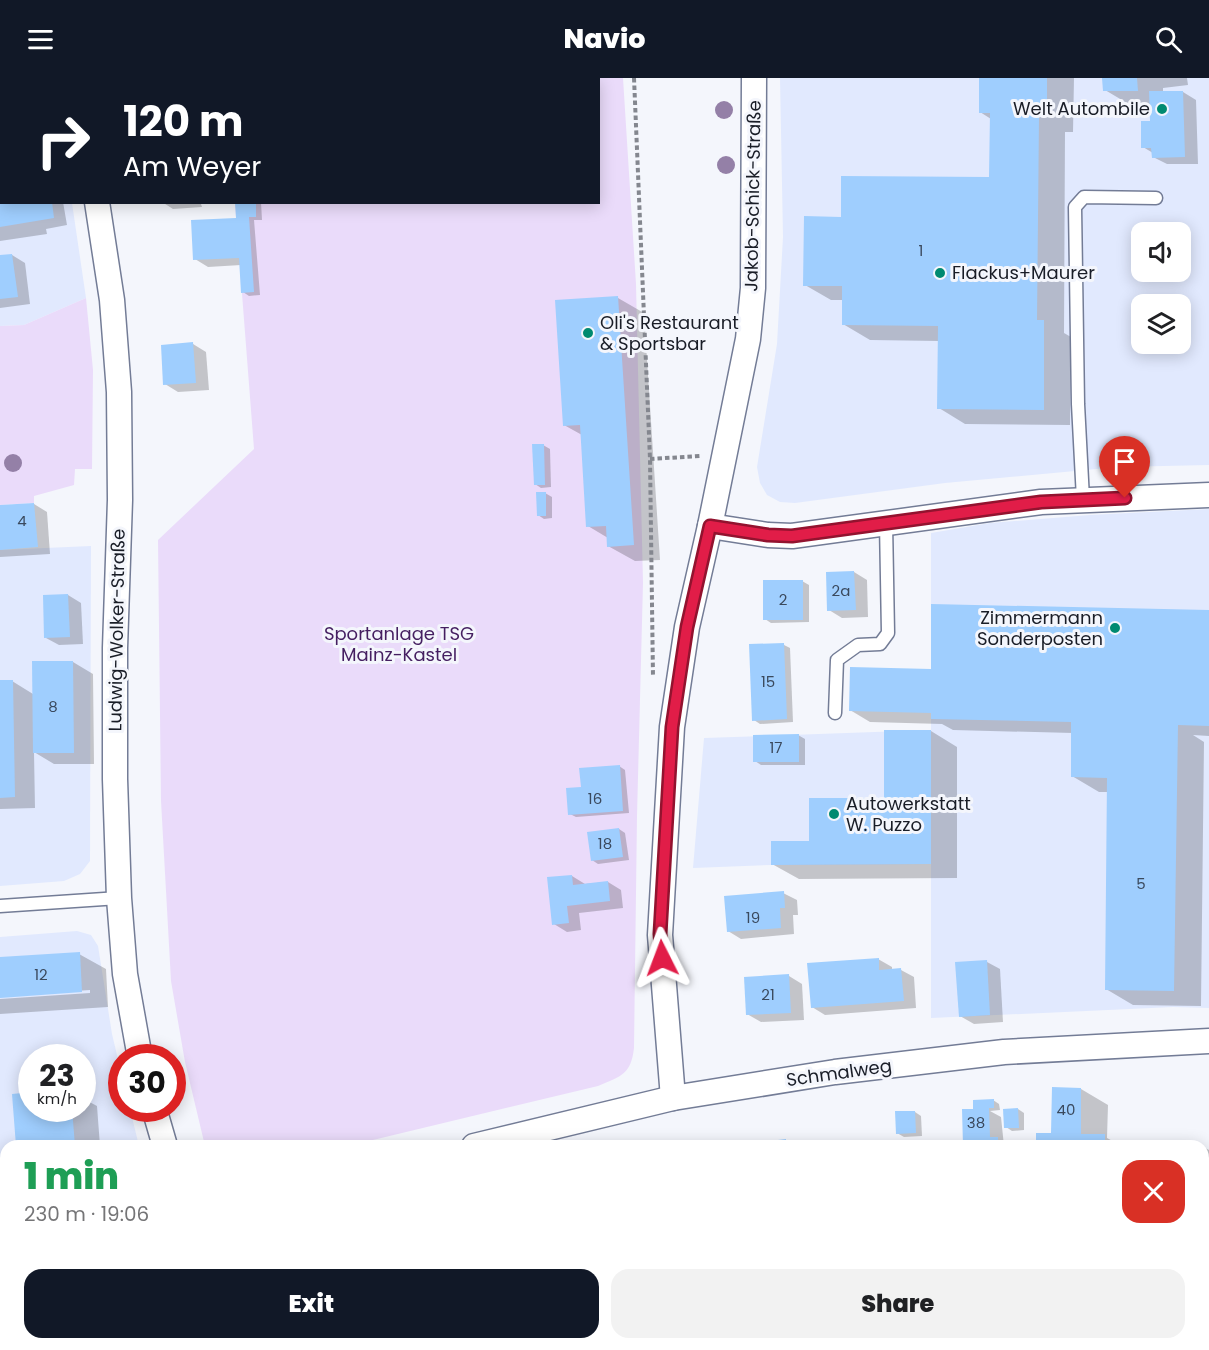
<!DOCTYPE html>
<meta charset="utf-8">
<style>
:root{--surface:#fff;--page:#f2f2f2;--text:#202124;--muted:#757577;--accent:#111827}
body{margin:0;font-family:Poppins,sans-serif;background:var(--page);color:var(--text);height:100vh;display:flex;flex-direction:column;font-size:22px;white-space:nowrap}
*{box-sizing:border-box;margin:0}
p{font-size:20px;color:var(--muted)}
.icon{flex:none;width:33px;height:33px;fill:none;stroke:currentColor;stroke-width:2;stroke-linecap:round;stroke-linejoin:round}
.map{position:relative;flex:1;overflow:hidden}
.drawer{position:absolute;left:0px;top:1062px;width:1209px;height:210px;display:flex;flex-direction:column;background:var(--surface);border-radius:18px 18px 0 0;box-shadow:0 3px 15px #0003}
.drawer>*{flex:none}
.hud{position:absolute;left:0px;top:0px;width:600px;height:126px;box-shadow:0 3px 15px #0003;background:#111827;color:#fff;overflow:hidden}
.controls{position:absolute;left:1131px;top:144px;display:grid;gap:12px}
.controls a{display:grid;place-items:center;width:60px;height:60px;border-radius:12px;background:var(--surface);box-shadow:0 3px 15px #0003;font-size:30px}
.speed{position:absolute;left:18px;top:966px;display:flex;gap:12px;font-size:30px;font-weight:700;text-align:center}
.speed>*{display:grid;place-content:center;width:78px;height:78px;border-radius:50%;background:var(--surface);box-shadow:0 3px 15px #0003;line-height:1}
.speed small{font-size:15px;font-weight:400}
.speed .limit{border:9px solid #d22;background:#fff;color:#111}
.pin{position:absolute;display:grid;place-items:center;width:51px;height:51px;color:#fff;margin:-62px -26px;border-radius:50% 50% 50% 0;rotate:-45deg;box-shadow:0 0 6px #0007}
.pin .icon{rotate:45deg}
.me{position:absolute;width:66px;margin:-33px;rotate:357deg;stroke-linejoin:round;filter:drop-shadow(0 0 4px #0008)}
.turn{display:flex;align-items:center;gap:21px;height:126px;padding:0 24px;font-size:27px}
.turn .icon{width:78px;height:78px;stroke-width:2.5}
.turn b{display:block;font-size:42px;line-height:51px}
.round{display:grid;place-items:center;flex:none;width:63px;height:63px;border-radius:18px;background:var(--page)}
.summary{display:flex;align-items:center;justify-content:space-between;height:102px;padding:0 24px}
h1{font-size:36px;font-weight:800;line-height:45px;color:#1e9e55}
.button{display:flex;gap:12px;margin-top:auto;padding:12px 24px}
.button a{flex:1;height:69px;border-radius:18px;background:var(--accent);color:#fff;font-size:24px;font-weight:800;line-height:69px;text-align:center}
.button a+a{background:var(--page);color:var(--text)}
header{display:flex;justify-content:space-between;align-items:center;height:78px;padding:0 24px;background:var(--accent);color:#fff;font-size:27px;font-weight:800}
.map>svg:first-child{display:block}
.built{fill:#e1e9fe;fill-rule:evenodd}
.green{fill:#eadbfa}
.shadow{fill:#0003}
.building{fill:#9fcefe}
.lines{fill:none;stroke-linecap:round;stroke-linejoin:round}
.service-casing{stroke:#737c96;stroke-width:15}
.minor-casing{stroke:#737c96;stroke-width:27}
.path{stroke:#84878f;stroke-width:4;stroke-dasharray:4.5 3;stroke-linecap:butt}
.service{stroke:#fff;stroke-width:12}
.minor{stroke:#fff;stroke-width:24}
.tree{fill:#9480a7}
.route-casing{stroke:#92132f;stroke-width:15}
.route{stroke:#e11d48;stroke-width:10}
.poi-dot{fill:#008a71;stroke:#f4f6fc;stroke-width:2}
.labels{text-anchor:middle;stroke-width:6;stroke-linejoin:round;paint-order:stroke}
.number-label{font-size:15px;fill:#3a495d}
.poi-label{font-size:18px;fill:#191d27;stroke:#f4f6fc;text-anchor:start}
.street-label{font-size:18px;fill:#191d27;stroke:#f4f6fc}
.park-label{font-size:18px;fill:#451f61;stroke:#f4f6fc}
</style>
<header><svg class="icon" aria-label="menu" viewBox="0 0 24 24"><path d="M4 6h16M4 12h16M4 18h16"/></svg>Navio<svg class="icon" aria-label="search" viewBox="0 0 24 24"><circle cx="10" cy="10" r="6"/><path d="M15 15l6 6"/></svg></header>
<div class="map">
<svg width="1209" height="1272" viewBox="0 0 1209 1272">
<rect width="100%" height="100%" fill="#f4f6fc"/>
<g class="built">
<polygon points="0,0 53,0 53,1 2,2 2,124 72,125 86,220 24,247 0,248"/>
<polygon points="120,0 230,0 230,1 120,2"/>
<path d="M 780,0 L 1209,0 L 1209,387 L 1118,389 L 945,405 L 795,425 L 780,424 L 767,417 L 760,405 L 757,389 L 777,266 L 783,159 ZM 1142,154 L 1180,154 L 1180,194 L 1142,194 ZM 1142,226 L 1180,226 L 1180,266 L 1142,266 Z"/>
<polygon points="1209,431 1209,930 1173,929 931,940 931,786 771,787 693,790 704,660 931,652 931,455 990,445 1090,437"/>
<polygon points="91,468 90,783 80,796 64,803 0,808 0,472"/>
<path d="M 77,853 L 91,857 L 98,868 L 112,956 L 121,994 L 122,1030 L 130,1031 L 139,1068 L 6,1068 L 6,1266 L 210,1266 L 212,1272 L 0,1272 L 0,859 ZM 32,980 L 82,980 L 82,1030 L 32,1030 Z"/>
</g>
<g class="green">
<path d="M 230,0 L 623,0 L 636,206 L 643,505 L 637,738 L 634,970 C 631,996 622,998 598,1008 L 348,1068 L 205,1068 L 185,984 L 171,903 L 161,723 L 158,462 L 254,371 L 235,125 L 598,124 L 598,2 Z"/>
<polygon points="86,220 93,292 92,391 75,391 74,407 34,418 34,425 0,427 0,248 24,247"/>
<polygon points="284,1266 715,1266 716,1272 286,1272"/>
</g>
<g class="shadow">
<polygon points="0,0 59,0 2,2 2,12"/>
<polygon points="151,0 202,0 200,2"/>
<rect x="232" y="0" width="25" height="2"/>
<polygon points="980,0 1074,0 1073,54 1065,54 1064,255 1071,259 1070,347 965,346 939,330 939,263 870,262 843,246 843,222 831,222 805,207 843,140 991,101 991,41 980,34"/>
<polygon points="1104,0 1187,0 1188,7 1163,10 1163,15 1183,14 1196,22 1198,86 1167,86 1153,79 1153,75 1143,69 1151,45 1151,27 1132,28 1105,12"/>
<polygon points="0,66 2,66 2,124 63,124 67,147 46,151 47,156 0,163"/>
<polygon points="162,124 216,124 216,125 201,126 202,129 173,131"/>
<polygon points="236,124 261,124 262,142 254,142 260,217 249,218 243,214 241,187 208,189 195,181 237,143"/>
<polygon points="12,177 25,185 30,226 0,230 0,179"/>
<polygon points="618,220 644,235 660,482 635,483 608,468 608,460 588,448 582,357 564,347"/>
<polygon points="193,266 206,274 209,312 178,314 165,306"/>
<polygon points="543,367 550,371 551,409 541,410 535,406"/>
<polygon points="545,415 552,419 552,440 544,441 538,437"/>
<polygon points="34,426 47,434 50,476 0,479 0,429"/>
<polygon points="854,494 867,502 868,539 842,540 829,532"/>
<polygon points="802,503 809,507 809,544 771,545 765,541"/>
<polygon points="68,517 81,525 83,566 59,567 46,560"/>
<polygon points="1209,534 1209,658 1193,657 1204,664 1201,928 1133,927 1106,911 1109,714 1099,714 1072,698 1073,655 953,652 942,646 870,644 850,632 932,593"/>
<polygon points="784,567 790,570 793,644 760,646 754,642"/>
<polygon points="73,584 93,596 94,686 54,686 34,674 35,730 0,731 0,603 12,603 33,616"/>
<polygon points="931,653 957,669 957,800 799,801 772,786 886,721"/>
<polygon points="798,657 805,661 805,687 761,687 755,683"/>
<polygon points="619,688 625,692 629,735 576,739 570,736"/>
<polygon points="619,751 625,755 629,782 598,786 592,782"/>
<polygon points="572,798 585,806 608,804 621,812 623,830 579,835 581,852 567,854 554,846"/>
<polygon points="783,815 797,822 798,837 793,837 794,856 741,861 728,853"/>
<polygon points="79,876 106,891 108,929 0,936 0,921 90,915 90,912 0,918 0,881"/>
<polygon points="878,881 892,889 892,892 901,892 914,899 916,930 825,937 812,929"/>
<polygon points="987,884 1000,891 1003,944 974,946 960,938"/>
<polygon points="789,898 802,906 804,942 761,944 747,936"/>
<polygon points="1081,1011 1108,1027 1107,1060 1122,1068 1038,1068 1052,1057"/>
<polygon points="82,1020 97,1028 100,1068 18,1068 32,1030 82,1030"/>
<polygon points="993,1022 999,1026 1000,1032 990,1033 1001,1039 1004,1068 965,1068 979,1032"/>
<polygon points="1018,1031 1024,1035 1024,1052 1012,1053 1006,1049"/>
<polygon points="915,1034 921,1038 922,1058 904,1059 897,1055"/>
<polygon points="785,1062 795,1068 756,1068"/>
<polygon points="1203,1069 1209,1072 1209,1225 1203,1225"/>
<polygon points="777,1266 811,1266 812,1272 778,1272"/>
<rect x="951" y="1266" width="76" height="6"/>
<rect x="1046" y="1266" width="83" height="6"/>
</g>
<g class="building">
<polygon points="979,0 1047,0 1047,39 1039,39 1037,242 1044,242 1044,332 937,331 938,248 842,247 842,208 803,208 804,138 841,139 841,98 989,99 990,35 979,35"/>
<polygon points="1102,0 1137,0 1138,13 1103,13"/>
<polygon points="1149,13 1183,13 1185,79 1152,80 1151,70 1141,70 1141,43 1150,43"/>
<polygon points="0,124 52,124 54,140 0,149"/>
<polygon points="235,124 256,124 256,139 249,139 254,214 241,215 239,180 193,182 191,142 236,140"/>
<polygon points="12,176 18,219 0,221 0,177"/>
<polygon points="618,218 634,467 607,469 606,448 586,449 580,347 563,348 555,222"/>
<polygon points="193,264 196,305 163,307 161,267"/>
<polygon points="532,366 544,366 545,407 534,407"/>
<polygon points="536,414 546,414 546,438 537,438"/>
<polygon points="34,425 38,469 0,472 0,427"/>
<polygon points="854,493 856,532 827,533 826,494"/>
<rect x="763" y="502" width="40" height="40"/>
<polygon points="68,516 70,559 44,560 43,517"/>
<polygon points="931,526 1209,532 1209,648 1178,647 1174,913 1105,912 1107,700 1071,699 1071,644 931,641 931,635 849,633 850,589 931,591"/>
<polygon points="784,565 787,641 752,643 749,566"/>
<polygon points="32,583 73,583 74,675 33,675"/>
<polygon points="0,602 13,602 15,719 0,720"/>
<polygon points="884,652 931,652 931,786 771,787 771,763 809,763 809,720 884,720"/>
<polygon points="799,656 799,684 753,684 753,657"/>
<polygon points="620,687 623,733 568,737 566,710 581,709 579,690"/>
<polygon points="619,750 623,779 591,783 587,754"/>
<polygon points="572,797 573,807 608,803 610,823 567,828 569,845 552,847 547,799"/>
<polygon points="784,813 785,830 780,830 781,850 727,854 724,818"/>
<polygon points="80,874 82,914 0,920 0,879"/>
<polygon points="879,880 879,892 901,890 904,923 811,930 807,885"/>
<polygon points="987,882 990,937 959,939 955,884"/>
<polygon points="789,896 791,935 746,937 744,899"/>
<polygon points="1052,1009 1081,1010 1081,1056 1105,1056 1105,1068 1036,1068 1036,1055 1051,1055"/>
<polygon points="32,1014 32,1030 72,1030 75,1068 16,1068 12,1016"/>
<polygon points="994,1021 994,1030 989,1030 990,1059 998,1059 998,1068 963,1068 962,1031 973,1031 973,1022"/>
<polygon points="1018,1030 1019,1050 1004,1050 1003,1031"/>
<polygon points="895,1033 915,1033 916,1055 896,1056"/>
<polygon points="786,1061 786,1068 755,1068 754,1065"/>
<polygon points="1148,1062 1196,1063 1196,1068 1148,1068"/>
<polygon points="775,1266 799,1266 800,1272 776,1272"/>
<rect x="949" y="1266" width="59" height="6"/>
<rect x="1045" y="1266" width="57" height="6"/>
</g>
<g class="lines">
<g class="service-casing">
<g id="service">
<polyline points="1083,421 1078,326 1075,129 1084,119 1156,120"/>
<polyline points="835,635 837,582 858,567 880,566 888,555 886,445"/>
<polyline points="0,828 119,820"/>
</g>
</g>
<g class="minor-casing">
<g id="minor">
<polyline points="77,0 77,2"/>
<polyline points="97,124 112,222 119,314 120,422 115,570 115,701 119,820 125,896 140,980"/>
<polyline points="710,448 768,457 792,458 1041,424 1209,417"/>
<polyline points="673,1020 660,857 672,649 687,549 710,448 748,261 753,210 754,0"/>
<polyline points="154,1030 165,1068"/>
<polyline points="474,1068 673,1020 835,994 1004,974 1209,963"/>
<polyline points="238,1266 241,1272"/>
</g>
</g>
<g class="path">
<polyline points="634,0 650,381 653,599"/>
<polyline points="650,381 700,378"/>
<polyline points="652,1266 653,1272"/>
</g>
<use href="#service" class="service"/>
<use href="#minor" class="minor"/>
</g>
<g class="tree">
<circle cx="724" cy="32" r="9"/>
<circle cx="726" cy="87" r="9"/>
<circle cx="13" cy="385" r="9"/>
</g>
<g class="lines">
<g class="route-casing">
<polyline id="route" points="662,880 660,856 672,649 687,549 710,448 768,457 792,458 1041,424 1125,420"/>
</g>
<use href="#route" class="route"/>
</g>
<g class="poi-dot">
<circle cx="1162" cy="31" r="6"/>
<circle cx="940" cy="195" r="6"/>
<circle cx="588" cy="255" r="6"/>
<circle cx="1115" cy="550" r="6"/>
<circle cx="834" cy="736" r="6"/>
</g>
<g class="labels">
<g class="number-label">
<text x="921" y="178">1</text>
<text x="22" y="448">4</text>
<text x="841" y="518">2a</text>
<text x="783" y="527">2</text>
<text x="768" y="609">15</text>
<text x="53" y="634">8</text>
<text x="776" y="675">17</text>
<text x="595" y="726">16</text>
<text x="605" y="771">18</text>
<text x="1141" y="811">5</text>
<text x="753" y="845">19</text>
<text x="41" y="902">12</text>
<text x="768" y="922">21</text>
<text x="1066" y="1037">40</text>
<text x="976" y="1050">38</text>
</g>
<g class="poi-label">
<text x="1150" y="37" text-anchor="end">Welt Autombile</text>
<text x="952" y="201">Flackus+Maurer</text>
<text x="600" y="251">Oli's Restaurant<tspan x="600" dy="21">&amp; Sportsbar</tspan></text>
<text x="1103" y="546" text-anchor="end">Zimmermann<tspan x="1103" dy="21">Sonderposten</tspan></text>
<text x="846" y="732">Autowerkstatt<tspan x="846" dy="21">W. Puzzo</tspan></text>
</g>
<g class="street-label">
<text transform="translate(753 118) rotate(-89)" y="6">Jakob-Schick-Straße</text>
<text transform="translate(117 552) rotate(-89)" y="6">Ludwig-Wolker-Straße</text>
<text transform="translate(839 995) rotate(-8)" y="6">Schmalweg</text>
</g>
<g class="park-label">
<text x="399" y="562">Sportanlage TSG<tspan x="399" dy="21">Mainz-Kastel</tspan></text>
</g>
</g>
</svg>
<div class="controls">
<a><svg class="icon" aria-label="sound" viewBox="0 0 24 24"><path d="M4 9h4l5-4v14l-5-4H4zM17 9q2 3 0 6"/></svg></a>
<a><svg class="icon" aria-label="layers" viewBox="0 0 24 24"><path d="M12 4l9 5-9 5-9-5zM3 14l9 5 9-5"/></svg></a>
</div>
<div class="speed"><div>23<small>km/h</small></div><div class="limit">30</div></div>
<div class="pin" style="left:1125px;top:420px;background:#d93025"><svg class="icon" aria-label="arrive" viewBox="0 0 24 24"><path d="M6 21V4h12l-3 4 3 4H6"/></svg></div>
<svg class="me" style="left:662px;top:880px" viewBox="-20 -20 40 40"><path d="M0-17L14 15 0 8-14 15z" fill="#e11d48" stroke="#fff" stroke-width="4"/></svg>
<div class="hud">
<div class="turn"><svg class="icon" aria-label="right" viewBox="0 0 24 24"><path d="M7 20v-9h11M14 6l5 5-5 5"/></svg><div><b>120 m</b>Am Weyer</div></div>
</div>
<section class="drawer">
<div class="summary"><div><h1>1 min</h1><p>230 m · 19:06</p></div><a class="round" style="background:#d93025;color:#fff"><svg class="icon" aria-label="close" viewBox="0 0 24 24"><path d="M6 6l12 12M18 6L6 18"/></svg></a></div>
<div class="button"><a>Exit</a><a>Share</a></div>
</section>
</div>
